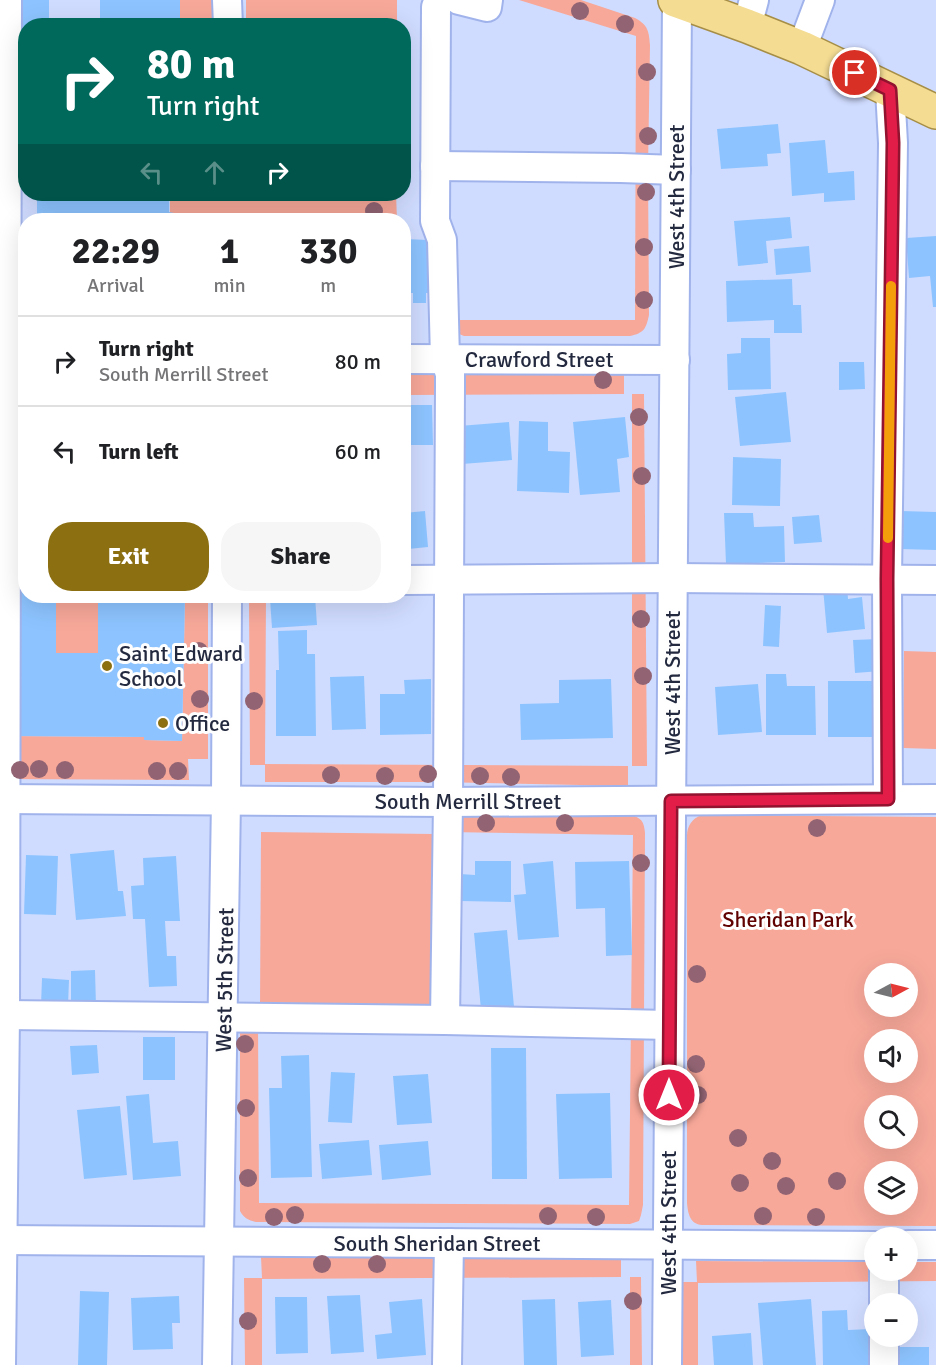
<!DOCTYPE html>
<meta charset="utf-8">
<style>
:root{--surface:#fff;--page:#f6f6f6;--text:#202124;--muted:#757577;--line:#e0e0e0;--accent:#8b6f11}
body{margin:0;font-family:Signika,sans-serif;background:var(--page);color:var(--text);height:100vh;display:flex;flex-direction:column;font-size:22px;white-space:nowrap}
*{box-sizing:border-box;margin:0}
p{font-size:20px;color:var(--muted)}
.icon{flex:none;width:33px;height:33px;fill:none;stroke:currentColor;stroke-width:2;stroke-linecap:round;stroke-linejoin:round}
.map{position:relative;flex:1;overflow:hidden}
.drawer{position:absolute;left:18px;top:213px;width:393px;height:390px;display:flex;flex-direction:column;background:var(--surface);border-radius:24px;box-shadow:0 6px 24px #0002}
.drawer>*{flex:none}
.top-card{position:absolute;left:18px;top:18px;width:393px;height:183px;border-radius:24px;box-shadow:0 6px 24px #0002;background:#00695c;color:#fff;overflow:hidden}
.needle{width:39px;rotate:83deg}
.fabs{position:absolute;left:864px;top:963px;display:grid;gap:12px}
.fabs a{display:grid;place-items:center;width:54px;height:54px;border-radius:50%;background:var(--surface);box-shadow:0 6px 24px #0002;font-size:30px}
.pin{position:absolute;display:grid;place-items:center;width:51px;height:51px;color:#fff;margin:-26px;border:3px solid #fff;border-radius:50%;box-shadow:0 2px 6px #0007}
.me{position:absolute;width:66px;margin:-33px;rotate:0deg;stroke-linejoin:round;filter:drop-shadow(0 0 4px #0008)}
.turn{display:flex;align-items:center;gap:21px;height:126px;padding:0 30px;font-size:27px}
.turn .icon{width:78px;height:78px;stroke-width:2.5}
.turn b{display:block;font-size:42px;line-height:51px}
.lanes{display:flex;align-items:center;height:57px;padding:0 30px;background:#0003;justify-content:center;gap:30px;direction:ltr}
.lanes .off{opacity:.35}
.eta{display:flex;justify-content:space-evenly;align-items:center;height:102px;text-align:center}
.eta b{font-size:36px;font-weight:700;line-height:42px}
.cta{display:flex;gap:12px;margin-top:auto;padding:12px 30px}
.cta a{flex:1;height:69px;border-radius:24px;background:var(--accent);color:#fff;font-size:24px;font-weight:700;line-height:69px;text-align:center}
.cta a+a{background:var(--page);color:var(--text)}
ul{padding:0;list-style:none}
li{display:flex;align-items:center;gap:18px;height:90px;padding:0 30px;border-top:2px solid var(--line)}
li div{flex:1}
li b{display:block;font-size:22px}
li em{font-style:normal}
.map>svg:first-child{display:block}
.green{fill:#f7a899;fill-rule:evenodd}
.building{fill:#8dc4ff}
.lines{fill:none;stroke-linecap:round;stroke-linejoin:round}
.minor-casing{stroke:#a1b3eb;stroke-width:32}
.major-casing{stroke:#a68e47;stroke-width:36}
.minor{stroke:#fff;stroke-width:28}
.major{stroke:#f4dc93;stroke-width:33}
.tree{fill:#926473}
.route-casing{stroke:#92132f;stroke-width:15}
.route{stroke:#e11d48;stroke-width:10}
.slow{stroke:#f59e0b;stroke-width:10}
.poi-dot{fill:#8b6f11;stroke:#fefefe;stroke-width:2}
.labels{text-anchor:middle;stroke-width:6;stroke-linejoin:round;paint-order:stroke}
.street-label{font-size:22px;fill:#23293f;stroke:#fefefe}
.poi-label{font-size:22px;fill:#23293f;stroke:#fefefe;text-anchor:start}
.park-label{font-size:22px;fill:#600100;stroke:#fefefe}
</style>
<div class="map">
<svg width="936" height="1365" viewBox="0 0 936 1365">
<rect width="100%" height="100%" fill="#d0dcff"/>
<g class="green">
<rect x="180" y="0" width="32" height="25"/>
<rect x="246" y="0" width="151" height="25"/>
<path d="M 519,0 L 581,0 L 635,18 C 648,25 649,31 650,45 L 648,169 L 649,315 C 646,329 644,333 630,336 L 464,336 L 459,334 L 458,320 L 635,320 L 636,36 Z"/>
<polygon points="170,194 396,194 397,220 170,220"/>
<polygon points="404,374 624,375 624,394 404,395"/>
<polygon points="632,394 644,394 647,766 632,766"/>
<rect x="56" y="596" width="42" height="57"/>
<polygon points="185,596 208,596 208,759 188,759 189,780 0,779 5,736 144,737 144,740 182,741"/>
<polygon points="249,596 266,596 265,764 628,766 628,786 435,782 265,782 265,765 250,765"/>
<polygon points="904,651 936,652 936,749 903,748"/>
<path d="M 447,815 L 634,816 C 643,819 644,824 645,833 L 643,1205 L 641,1215 L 639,1221 L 630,1224 L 256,1222 C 248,1220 244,1218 240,1211 L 240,1019 L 258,1019 L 259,1203 L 629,1205 L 633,835 L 447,832 Z"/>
<path d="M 701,815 L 936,817 L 936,1226 L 702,1225 C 690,1224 688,1214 687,1203 L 687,836 C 687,826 692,819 701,815 ZM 874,974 L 908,974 L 908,1006 L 874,1006 ZM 874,1040 L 908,1040 L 908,1072 L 874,1072 ZM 874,1106 L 908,1106 L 908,1138 L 874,1138 ZM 874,1172 L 908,1172 L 908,1204 L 874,1204 Z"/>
<polygon points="261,832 435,834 434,1009 260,1006"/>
<polygon points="261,1257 621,1258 621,1277 262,1279 262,1365 245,1365 244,1278 262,1278"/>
<polygon points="696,1261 874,1262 874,1270 908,1270 908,1262 936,1262 936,1281 698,1283 698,1365 681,1365 680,1282 697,1282"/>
<polygon points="630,1277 641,1277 642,1365 630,1365"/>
</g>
<g class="building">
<polygon points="18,0 49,0 49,26 26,26 26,112 19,112"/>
<rect x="100" y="0" width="80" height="26"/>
<polygon points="299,18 318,18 318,23 326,23 326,18 355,18 355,26 299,26"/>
<polygon points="778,124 781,153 767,154 768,166 721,169 717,129"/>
<polygon points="825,140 828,173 854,171 855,200 824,202 824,193 792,196 789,143"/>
<polygon points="37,194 169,194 169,212 174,213 174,220 37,220"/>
<polygon points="790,217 792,238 766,241 768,263 738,266 734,221"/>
<polygon points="936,236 936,307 933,307 930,276 909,278 906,238"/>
<polygon points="404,239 429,240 430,293 426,293 426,303 413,303 413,293 404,293"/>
<polygon points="809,246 811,272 776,275 774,249"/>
<polygon points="792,279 793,305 801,305 802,333 774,333 774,320 727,322 726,281"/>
<polygon points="741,338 770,338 771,389 728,390 727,354 741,353"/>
<polygon points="839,362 864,362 865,389 839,390"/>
<polygon points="786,392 791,442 740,446 735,397"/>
<rect x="16" y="395" width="10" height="55"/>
<polygon points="404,405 432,405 433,445 404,445"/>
<polygon points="625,417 629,457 617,459 620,492 580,495 573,422"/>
<polygon points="519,421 548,422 548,451 570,452 569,493 517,491"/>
<polygon points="509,422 512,460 462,464 459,426"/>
<polygon points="733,457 781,459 780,506 732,505"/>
<polygon points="425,511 428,547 408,549 407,539 404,540 404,513"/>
<polygon points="901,511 936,512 936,550 900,549"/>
<polygon points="724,513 753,513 754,527 784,526 785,562 726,564"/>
<polygon points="819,515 822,542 794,544 792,517"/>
<polygon points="19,577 26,577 26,596 56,596 56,653 98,653 98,596 185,596 182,741 144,740 144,737 12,736"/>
<polygon points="847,586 848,599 862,597 865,629 827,633 823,588"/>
<polygon points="315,596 317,625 272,628 270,599"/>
<polygon points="765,605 781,606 779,647 763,646"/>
<polygon points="307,630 307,654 315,654 316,736 276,736 276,670 279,670 278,631"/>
<polygon points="879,639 881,671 855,673 853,640"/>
<polygon points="766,674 786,674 787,686 815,686 816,735 766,735"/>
<polygon points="364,676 366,729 332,730 330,677"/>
<polygon points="431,679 431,734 380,735 380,694 405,694 404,680"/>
<polygon points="611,679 613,738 521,740 520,704 559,703 559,680"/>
<rect x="828" y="681" width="48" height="56"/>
<polygon points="758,684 762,732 718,735 715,687"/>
<polygon points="114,850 118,891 123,891 126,916 76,920 70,854"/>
<polygon points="26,855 58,856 56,915 24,914"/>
<polygon points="176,856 180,921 165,921 167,956 176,956 177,986 149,987 145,919 133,919 131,886 144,885 143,858"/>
<polygon points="475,861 511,861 511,902 460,901 460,874 475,875"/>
<polygon points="553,861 559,937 518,940 514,895 526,894 523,864"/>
<polygon points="629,861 632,955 606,956 605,908 576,909 575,862"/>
<polygon points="507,930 514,1007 481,1010 474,933"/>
<polygon points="95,970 96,1006 71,1007 71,971"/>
<polygon points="42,978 69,980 68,1006 41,1005"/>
<rect x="143" y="1037" width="32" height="43"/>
<polygon points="97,1045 99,1073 72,1075 70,1046"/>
<polygon points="491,1048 526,1048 527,1179 492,1179"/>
<polygon points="309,1055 312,1177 271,1178 269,1088 282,1088 281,1056"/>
<polygon points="331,1072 355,1073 352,1123 328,1122"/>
<polygon points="428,1074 432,1123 397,1125 393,1076"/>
<polygon points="610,1093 612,1178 559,1179 556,1094"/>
<polygon points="149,1094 153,1143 178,1141 181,1176 133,1180 126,1096"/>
<polygon points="120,1106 127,1175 84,1179 77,1110"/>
<polygon points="369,1140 372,1175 322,1179 319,1144"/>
<polygon points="428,1141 431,1175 382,1180 379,1145"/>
<polygon points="80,1291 109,1292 107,1365 78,1365"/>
<polygon points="360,1295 364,1352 331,1354 327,1296"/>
<polygon points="179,1296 180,1323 172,1323 173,1349 133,1350 131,1298"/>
<polygon points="275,1297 307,1297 308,1353 276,1354"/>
<polygon points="422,1299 426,1355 377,1359 375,1335 392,1333 389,1302"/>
<polygon points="555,1299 557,1365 524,1365 522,1300"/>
<polygon points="811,1299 816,1365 763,1365 758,1303"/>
<polygon points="611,1300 614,1355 581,1357 578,1302"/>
<polygon points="847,1310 848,1330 871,1329 872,1365 823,1365 822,1311"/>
<polygon points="751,1333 753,1365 714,1365 712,1336"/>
<rect x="898" y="1347" width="31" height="18"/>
</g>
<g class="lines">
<g class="minor-casing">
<g id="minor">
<polyline points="227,0 228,26"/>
<polyline points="441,0 438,2 436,7 435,221 442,240 445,359 450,374 450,386 448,802 445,1020"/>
<polyline points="459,0 487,7 488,0"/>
<polyline points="747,26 754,0"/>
<polyline points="802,48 820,0"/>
<polyline points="435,166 621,168 676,170"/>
<polyline points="404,359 675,360"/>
<polyline points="404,580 673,578 936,580"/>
<polyline points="0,799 448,802 936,799"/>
<polyline points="888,799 887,579 893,143 890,90"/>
<polyline points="5,1015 445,1020 669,1025"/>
<polyline points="0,1240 874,1246"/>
<polyline points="908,1245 936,1245"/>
<polyline points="884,1270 884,1304"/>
<polyline points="884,1336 884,1365"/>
<polyline points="1,1365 5,1015 7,0"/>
<polyline points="217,1365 226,800 227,596"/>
<polyline points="447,1365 449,1243"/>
<polyline points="667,1365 677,1"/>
</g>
</g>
<g class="major-casing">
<polyline id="major" points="675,0 747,26 802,48 936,112"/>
</g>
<use href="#minor" class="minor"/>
<use href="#major" class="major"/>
</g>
<g class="tree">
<circle cx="580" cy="11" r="9"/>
<circle cx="625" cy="24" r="9"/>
<circle cx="647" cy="72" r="9"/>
<circle cx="648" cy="136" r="9"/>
<circle cx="646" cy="192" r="9"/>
<circle cx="374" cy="211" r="9"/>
<circle cx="644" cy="247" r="9"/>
<circle cx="644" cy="300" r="9"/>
<circle cx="603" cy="380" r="9"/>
<circle cx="639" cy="417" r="9"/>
<circle cx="642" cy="476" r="9"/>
<circle cx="641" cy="619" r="9"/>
<circle cx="199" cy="651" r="9"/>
<circle cx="643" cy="676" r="9"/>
<circle cx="200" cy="699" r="9"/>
<circle cx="254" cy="701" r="9"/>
<circle cx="39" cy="769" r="9"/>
<circle cx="20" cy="770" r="9"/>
<circle cx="65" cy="770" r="9"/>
<circle cx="157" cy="771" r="9"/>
<circle cx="178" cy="771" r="9"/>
<circle cx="428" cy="774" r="9"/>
<circle cx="331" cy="775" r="9"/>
<circle cx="385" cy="776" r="9"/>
<circle cx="480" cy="776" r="9"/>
<circle cx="511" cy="777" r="9"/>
<circle cx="486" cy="823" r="9"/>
<circle cx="565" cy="823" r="9"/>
<circle cx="817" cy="828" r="9"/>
<circle cx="641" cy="863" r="9"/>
<circle cx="697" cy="974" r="9"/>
<circle cx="245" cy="1044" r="9"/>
<circle cx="696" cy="1064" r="9"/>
<circle cx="698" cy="1095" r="9"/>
<circle cx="246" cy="1108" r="9"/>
<circle cx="738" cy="1138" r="9"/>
<circle cx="772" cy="1161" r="9"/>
<circle cx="248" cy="1178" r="9"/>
<circle cx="837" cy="1181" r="9"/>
<circle cx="740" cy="1183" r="9"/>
<circle cx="786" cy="1186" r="9"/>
<circle cx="295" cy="1215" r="9"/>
<circle cx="548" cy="1216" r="9"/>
<circle cx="763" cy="1216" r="9"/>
<circle cx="274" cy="1217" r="9"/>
<circle cx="596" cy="1217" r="9"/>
<circle cx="816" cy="1217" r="9"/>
<circle cx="322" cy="1264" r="9"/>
<circle cx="377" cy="1264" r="9"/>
<circle cx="633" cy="1301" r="9"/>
<circle cx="248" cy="1321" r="9"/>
</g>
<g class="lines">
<g class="route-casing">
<polyline id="route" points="669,1095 671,801 888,799 887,579 893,143 890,90 855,73"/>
</g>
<use href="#route" class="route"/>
<polyline class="slow" points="888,538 891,286"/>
</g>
<g class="poi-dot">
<circle cx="107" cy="666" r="6"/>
<circle cx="163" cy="723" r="6"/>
</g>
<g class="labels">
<g class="street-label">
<text transform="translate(676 197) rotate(-90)" y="8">West 4th Street</text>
<text x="539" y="367">Crawford Street</text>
<text transform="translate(672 683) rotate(-90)" y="8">West 4th Street</text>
<text x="468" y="809">South Merrill Street</text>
<text transform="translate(224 980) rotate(-89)" y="8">West 5th Street</text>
<text transform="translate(668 1223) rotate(-90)" y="8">West 4th Street</text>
<text x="437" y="1251">South Sheridan Street</text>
</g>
<g class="poi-label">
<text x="119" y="661">Saint Edward<tspan x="119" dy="25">School</tspan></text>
<text x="175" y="731">Office</text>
</g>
<g class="park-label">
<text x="788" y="927">Sheridan Park</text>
</g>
</g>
</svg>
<div class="fabs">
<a><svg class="needle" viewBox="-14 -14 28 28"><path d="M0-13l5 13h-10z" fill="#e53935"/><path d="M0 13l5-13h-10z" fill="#757577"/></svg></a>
<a><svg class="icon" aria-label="sound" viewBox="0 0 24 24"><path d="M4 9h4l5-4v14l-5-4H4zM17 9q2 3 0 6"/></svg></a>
<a><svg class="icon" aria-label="search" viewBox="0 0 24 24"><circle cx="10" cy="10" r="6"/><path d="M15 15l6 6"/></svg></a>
<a><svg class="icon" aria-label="layers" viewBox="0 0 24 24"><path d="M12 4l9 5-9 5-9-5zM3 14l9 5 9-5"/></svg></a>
<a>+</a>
<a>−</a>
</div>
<div class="pin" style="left:855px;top:73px;background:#d93025"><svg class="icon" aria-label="arrive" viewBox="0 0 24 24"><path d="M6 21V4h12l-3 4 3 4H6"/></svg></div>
<svg class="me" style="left:669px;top:1095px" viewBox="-20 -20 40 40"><circle r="17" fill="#e11d48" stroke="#fff" stroke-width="3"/><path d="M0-11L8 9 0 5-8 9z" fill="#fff"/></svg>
<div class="top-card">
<div class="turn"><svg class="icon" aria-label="right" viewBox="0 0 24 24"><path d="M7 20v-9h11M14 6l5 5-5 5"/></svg><div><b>80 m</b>Turn right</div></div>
<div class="lanes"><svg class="icon off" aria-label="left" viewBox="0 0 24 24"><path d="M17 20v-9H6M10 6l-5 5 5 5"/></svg><svg class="icon off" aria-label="ahead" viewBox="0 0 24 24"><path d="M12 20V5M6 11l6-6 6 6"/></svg><svg class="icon" aria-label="right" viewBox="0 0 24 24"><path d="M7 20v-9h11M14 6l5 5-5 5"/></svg></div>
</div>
<section class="drawer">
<div class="eta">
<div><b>22:29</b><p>Arrival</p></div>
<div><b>1</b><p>min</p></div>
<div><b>330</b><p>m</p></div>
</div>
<ul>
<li><svg class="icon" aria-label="right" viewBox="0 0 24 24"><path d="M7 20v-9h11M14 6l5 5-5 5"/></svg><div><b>Turn right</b><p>South Merrill Street</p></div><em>80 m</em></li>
<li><svg class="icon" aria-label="left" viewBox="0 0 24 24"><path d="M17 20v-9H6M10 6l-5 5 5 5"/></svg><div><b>Turn left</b></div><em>60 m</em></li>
</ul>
<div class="cta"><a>Exit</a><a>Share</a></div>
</section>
</div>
